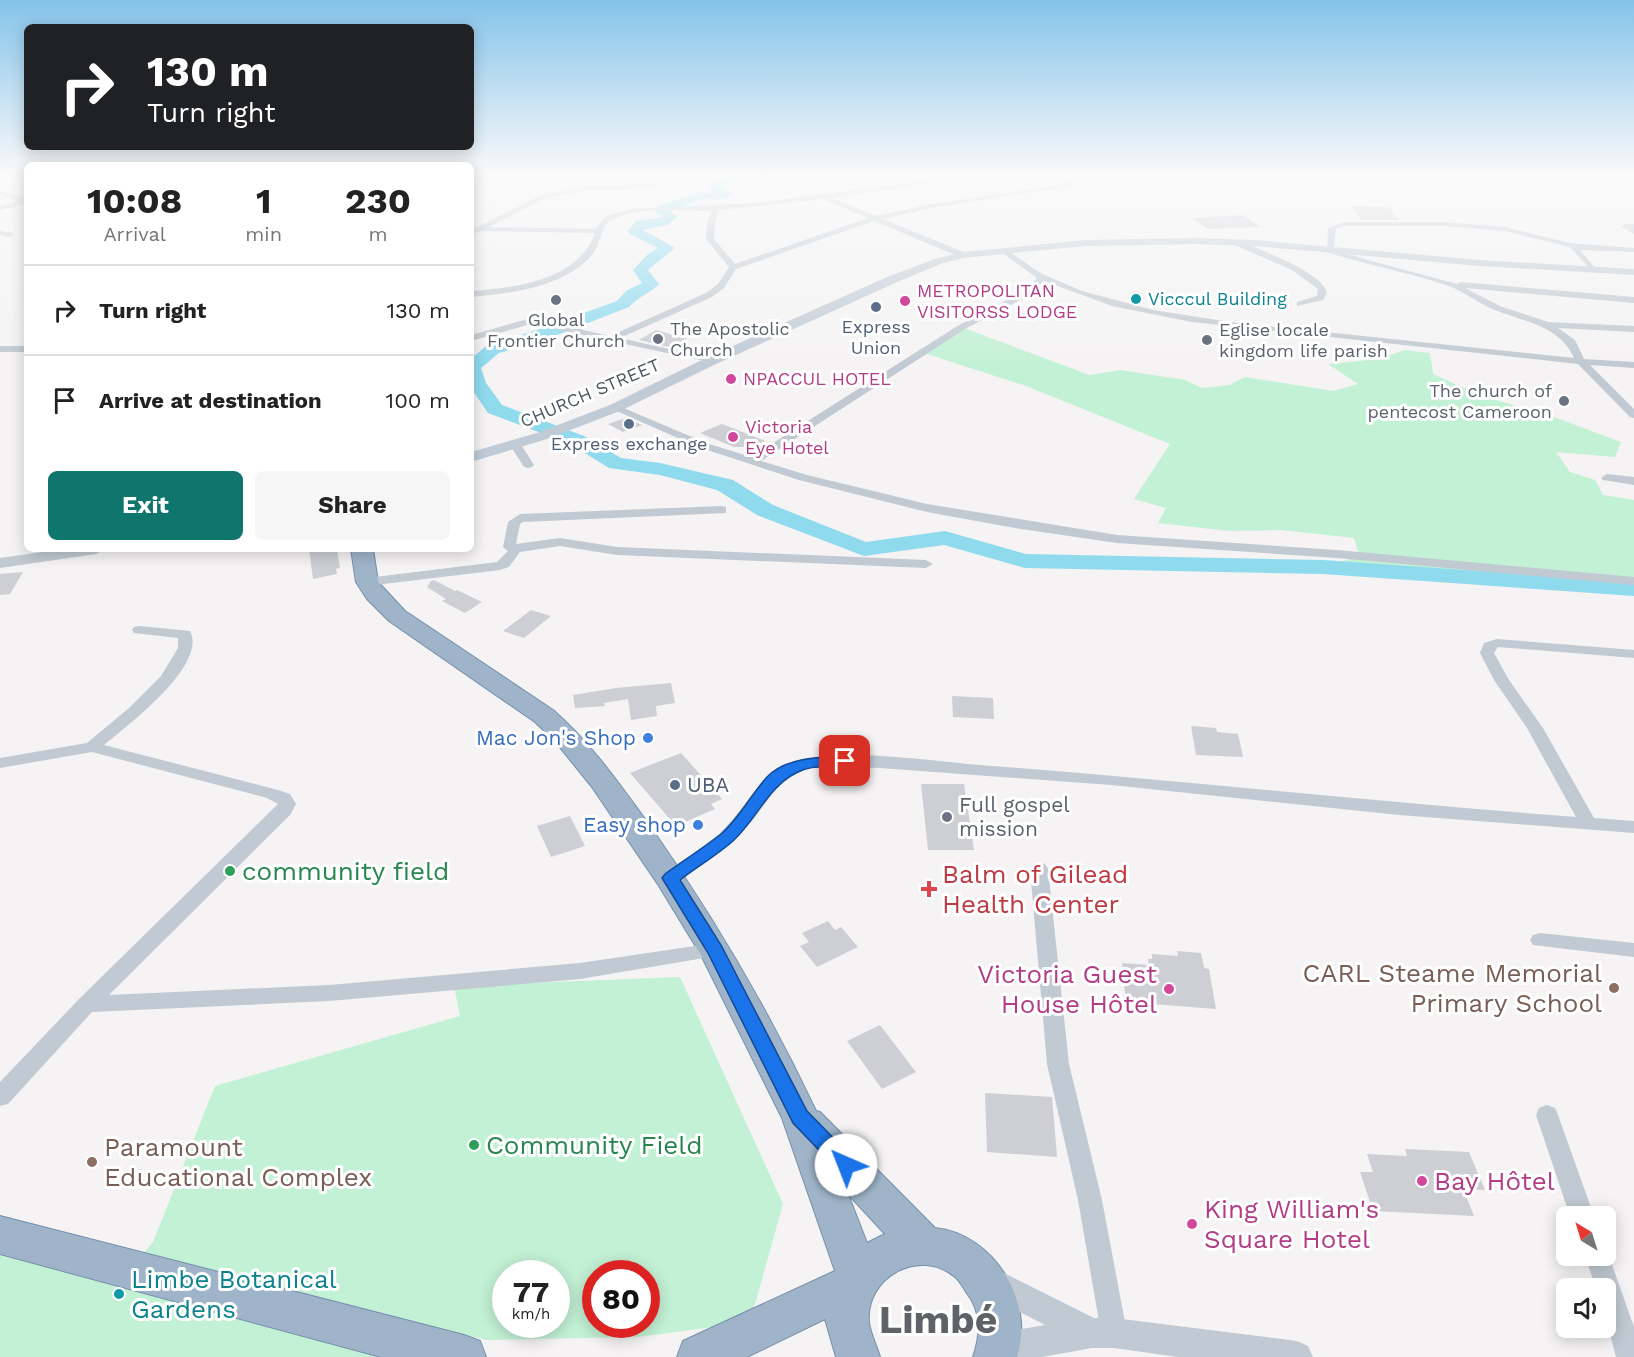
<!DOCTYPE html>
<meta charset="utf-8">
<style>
:root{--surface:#fff;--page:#f6f6f6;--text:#222;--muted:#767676;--line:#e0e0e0;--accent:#0f766e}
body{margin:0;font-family:"Work Sans",sans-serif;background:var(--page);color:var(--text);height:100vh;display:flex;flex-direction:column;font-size:22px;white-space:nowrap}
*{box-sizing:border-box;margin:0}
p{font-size:20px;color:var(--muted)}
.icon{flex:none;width:33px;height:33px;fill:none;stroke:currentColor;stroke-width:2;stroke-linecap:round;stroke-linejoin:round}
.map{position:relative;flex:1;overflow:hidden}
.side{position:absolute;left:24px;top:162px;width:450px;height:390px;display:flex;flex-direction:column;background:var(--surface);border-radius:9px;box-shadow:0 3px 15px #0003}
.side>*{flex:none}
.top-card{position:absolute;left:24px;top:24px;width:450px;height:126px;border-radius:9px;box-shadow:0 3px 15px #0003;background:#202124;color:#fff;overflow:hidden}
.needle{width:39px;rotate:322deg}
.tools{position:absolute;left:1556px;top:1206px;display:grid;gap:12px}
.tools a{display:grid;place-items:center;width:60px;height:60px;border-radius:9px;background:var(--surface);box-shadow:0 3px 15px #0003;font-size:30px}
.speed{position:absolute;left:492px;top:1260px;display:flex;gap:12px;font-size:30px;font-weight:700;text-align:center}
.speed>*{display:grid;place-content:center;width:78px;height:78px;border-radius:50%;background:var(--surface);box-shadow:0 3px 15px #0003;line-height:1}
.speed small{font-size:15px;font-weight:400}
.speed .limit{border:9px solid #d22;background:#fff;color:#111}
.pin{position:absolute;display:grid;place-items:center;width:51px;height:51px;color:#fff;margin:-26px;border-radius:12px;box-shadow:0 3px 9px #0006}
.me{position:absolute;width:66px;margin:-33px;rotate:316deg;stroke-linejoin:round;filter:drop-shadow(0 0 4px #0008)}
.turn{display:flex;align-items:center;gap:21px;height:126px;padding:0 24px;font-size:27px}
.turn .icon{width:78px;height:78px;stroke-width:2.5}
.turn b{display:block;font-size:42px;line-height:51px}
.eta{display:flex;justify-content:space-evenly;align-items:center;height:102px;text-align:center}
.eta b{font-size:36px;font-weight:700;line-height:42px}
.primary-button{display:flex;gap:12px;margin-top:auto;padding:12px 24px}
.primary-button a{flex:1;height:69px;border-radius:9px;background:var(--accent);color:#fff;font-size:24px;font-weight:700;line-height:69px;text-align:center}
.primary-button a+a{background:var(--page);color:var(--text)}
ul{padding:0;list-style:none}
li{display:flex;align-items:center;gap:18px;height:90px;padding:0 24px;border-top:2px solid var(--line)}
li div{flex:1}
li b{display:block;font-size:22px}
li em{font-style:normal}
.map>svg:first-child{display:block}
.green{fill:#c3f1d5;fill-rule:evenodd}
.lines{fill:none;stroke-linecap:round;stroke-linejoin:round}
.river{fill:#90daee;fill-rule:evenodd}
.building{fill:#cdcfd5}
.trunk-casing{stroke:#7690ad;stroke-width:2}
.minor{fill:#c1cad2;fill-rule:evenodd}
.tertiary{fill:#c1cad2;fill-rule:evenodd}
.secondary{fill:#c1cbd6;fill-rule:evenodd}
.trunk{fill:#9fb4c9;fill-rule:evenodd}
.route{fill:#1a73e8;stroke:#114b97;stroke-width:1.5}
.culture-dot{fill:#0f9aa8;stroke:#fff;stroke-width:2}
.worship-dot{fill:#6b7280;stroke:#fff;stroke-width:2}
.hotel-dot{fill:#d1479c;stroke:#fff;stroke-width:2}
.service-dot{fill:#5c6f8a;stroke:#fff;stroke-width:2}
.shop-dot{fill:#3f7fe0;stroke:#fff;stroke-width:2}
.leisure-dot{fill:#2e9e5b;stroke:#fff;stroke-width:2}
.health-dot{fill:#e0444e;stroke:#fff;stroke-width:2}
.education-dot{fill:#8d6e63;stroke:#fff;stroke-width:2}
.labels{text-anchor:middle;stroke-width:6;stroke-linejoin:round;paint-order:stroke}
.far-hotel-label{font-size:18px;fill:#b23c85;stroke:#fff;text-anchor:start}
.far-culture-label{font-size:18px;fill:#0d838f;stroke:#fff;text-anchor:start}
.far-worship-label{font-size:18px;fill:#5b616d;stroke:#fff;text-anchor:start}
.far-service-label{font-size:18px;fill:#4e5e75;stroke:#fff}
.far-street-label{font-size:18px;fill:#4a5661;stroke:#fff}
.shop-label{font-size:21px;fill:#366cbe;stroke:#fff;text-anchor:end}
.service-label{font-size:21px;fill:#4e5e75;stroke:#fff;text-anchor:start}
.worship-label{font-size:21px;fill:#5b616d;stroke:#fff;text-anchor:start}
.near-leisure-label{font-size:26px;fill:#27864d;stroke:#fff;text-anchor:start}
.near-health-label{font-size:26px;fill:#be3a42;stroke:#fff;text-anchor:start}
.near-education-label{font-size:26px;fill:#785e54;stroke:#fff;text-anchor:end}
.near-hotel-label{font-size:26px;fill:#b23c85;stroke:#fff;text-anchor:start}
.near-culture-label{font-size:26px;fill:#0d838f;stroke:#fff;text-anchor:start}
.near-town-label{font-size:39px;font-weight:bold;fill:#5f6368;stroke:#fff}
</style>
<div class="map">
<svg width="1634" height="1357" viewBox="0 0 1634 1357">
<rect width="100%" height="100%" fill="#f5f3f3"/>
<g class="green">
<polygon points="962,327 1089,375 1121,370 1185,380 1202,388 1229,385 1245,377 1333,391 1358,384 1328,364 1378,359 1405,350 1430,353 1433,374 1482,396 1554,417 1621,442 1615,457 1556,452 1570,472 1595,480 1603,495 1634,500 1634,589 1323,567 1359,556 1354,538 1281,530 1229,531 1158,523 1166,508 1134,499 1170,444 1026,386 921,352"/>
<path d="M 680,977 L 783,1204 L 750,1322 L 639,1337 L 487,1340 L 137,1261 L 153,1242 L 215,1086 L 460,1016 L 454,986 ZM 506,1274 L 556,1274 L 556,1324 L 506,1324 ZM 596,1274 L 646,1274 L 646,1324 L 596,1324 Z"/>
<polygon points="0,1235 474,1357 0,1357"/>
</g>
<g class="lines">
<path class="river" d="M 734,175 L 752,176 L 750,179 L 721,185 L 733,194 C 723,203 712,198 700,200 C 690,203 680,208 671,211 L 677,217 L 668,225 L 643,230 L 675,248 L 648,270 L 659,284 C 650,293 638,297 629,307 L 552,337 L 499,353 L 481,368 L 486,383 L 502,405 L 584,436 L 621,458 L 660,463 L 733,480 L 773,505 L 866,542 L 945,531 L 1026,554 L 1323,560 L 1634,582 L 1634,596 L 1323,574 L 1025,568 L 944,545 L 864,556 L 757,515 L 717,490 L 660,475 L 609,468 L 570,444 L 488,413 L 471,388 L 471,359 L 487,345 L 540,329 L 617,301 L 626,291 L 642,283 L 633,270 L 648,254 L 658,248 L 630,234 L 628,231 L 636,221 L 659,218 L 662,217 L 654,210 L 656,207 L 700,192 L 715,193 L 709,188 L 711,180 Z"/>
</g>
<g class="building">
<polygon points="1351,206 1389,207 1399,220 1361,220"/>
<polygon points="1243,215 1260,227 1208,229 1191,218"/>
<polygon points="656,330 687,339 669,347 639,340"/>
<polygon points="626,418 642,425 623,432 608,424"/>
<polygon points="722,424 765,441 750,447 734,447 700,433"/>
<polygon points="309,549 337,549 340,568 336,569 337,574 313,579"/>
<polygon points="23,572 10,594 0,595 0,574"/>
<polygon points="434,580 455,591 457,590 482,602 465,613 442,601 446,599 427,587 431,581"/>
<polygon points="531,610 551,616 524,638 503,631"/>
<polygon points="671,683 675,703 656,706 657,716 631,720 628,699 604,703 605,706 575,708 573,695 616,688"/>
<polygon points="952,696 993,698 994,719 953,717"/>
<polygon points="1191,726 1216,728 1217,732 1238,734 1243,757 1196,755"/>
<polygon points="681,753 722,799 711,804 715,809 676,826 630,773"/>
<polygon points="921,784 964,784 974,850 928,850"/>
<polygon points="570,816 585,846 551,857 537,826"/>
<polygon points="828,921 835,930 841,927 858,947 817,967 800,946 809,942 802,933"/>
<polygon points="1177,951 1201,953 1204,968 1209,969 1216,1009 1126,1002 1122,963 1149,965 1148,959 1152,959 1152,954 1178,956"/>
<polygon points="880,1025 916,1072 882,1089 847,1041"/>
<polygon points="985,1093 1052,1097 1057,1157 987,1152"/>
<polygon points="1405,1149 1469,1152 1485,1190 1463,1189 1474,1216 1373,1211 1360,1172 1373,1172 1367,1154 1407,1156"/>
</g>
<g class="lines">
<g class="trunk-casing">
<g id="trunk">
<path d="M 351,549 L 373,549 L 378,582 L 405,611 L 553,710 C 592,744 620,785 650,826 C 713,916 769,1011 816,1111 L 820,1112 L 935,1228 C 994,1234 1035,1302 1017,1357 L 973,1357 C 981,1334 982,1312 966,1292 C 963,1287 960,1281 955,1277 C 920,1247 865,1277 869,1322 C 870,1333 877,1346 880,1357 L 836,1357 L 825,1319 L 747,1357 L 677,1357 L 683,1341 L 835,1271 L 782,1118 L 701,955 L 659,886 L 592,787 L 554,740 L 535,722 L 389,621 L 367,599 L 356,582 ZM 848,1194 L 885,1234 L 867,1243 Z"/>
<polygon points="0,1216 464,1335 480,1341 486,1357 381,1357 0,1254"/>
</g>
</g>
<g class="minor">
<path d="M 662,175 L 669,175 L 652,188 L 590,190 L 545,198 L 489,227 L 596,229 L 603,219 L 609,215 L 633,209 L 756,203 L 966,175 L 984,175 L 832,198 L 876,216 L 926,205 L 1067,184 L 1035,175 L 1047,175 L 1074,182 L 1077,185 L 926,209 L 883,219 L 966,253 L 966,257 L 960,257 L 874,221 L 736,269 L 724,288 L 712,297 L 620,338 L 714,359 L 714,363 L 531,324 L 471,341 L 471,335 L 531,318 L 610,336 L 706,293 L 718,284 L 729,267 L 706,239 L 707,223 L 711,211 C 680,211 637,204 608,222 C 600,231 600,245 592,255 C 563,288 511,293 471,297 L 471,291 C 514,288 578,281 595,233 L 480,231 L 471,235 L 471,230 L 541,195 L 590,186 L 650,184 ZM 823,199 L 868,218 L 735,264 L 714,239 L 715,223 L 719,210 Z"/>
<polygon points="0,191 27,199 27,204 0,210 0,206 17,201 0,195"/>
<path d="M 1344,222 L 1443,222 L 1505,227 L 1570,243 L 1634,248 L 1634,252 L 1580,250 L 1597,270 L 1593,272 L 1570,247 L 1505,231 L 1443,226 L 1345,226 L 1336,229 L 1334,249 L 1368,260 L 1457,284 L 1461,282 L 1634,297 L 1634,303 L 1465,288 L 1500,306 L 1548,322 L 1634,326 L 1634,332 L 1558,328 L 1575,340 L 1584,359 L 1634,362 L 1634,368 L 1590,365 L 1634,409 L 1634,418 L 1630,417 L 1578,364 L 1192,322 L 1112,306 L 1044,281 L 1030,295 L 965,329 L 761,461 L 807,475 L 927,504 L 1117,535 L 1337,550 L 1634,577 L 1634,585 L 1337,558 L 1117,543 L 1015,528 L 927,512 L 799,480 L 698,447 L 610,408 L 619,406 L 706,443 L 751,457 L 959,325 L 1024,291 L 1037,278 L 1004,254 L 1003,252 L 1007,250 L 1042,274 L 1082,291 L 1153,310 L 1230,322 L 1574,358 C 1560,326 1525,322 1495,310 C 1479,304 1464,291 1446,285 C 1407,272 1366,265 1327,252 L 1328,228 Z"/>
<polygon points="1626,224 1634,224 1634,234 1623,228 1622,226"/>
<polygon points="0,231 13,233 14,235 10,237 0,235"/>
<path d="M 1232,240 L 1238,240 C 1257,249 1323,272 1327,293 L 1323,300 L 1297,306 L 1297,302 L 1317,296 L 1318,289 L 1292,270 L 1232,244 Z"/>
<rect x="0" y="346" width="27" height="6"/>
<polygon points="516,442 520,443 534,465 532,467 528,468 524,467 510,445"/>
<polygon points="1607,474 1634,477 1634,485 1603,480 1601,478"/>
<polygon points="722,506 726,507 726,513 523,522 520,524 516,544 560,538 617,547 926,560 933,564 926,568 617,555 560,546 520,552 509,567 500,570 367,586 360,582 367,578 497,562 508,551 503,547 508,522 520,514"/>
<path d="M 139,626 L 190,631 C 208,665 127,726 104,745 L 278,790 L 290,794 L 296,804 L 290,815 L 109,995 L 329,985 L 580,963 L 715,943 L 722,945 L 725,950 L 722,955 L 580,979 L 329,1001 L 92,1012 L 8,1104 L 0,1106 L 0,1082 L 80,998 L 278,804 L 267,798 L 92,752 L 0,768 L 0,758 L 87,743 L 129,708 L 161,676 L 178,648 L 178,638 L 134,633 L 132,630 L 134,627 Z"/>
<path d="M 1497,639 L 1634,650 L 1634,658 L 1498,647 L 1494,653 L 1509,680 L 1543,728 L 1594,818 L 1634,821 L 1634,833 L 1399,815 L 1111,785 L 880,768 L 817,766 L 799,771 L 780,783 L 753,820 L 732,842 L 676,883 L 670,885 L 664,883 L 661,878 L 664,873 C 683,860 706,848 722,831 C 743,811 761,773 789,763 C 832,746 931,761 980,765 C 1179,780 1377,802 1576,817 L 1527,728 L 1494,680 L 1480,653 L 1484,643 Z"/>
<polygon points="1039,863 1045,864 1048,869 1069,1064 1102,1200 1127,1333 1123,1342 1114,1346 1105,1342 1101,1333 1078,1200 1047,1064 1030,869 1033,864"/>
<polygon points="1540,933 1634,943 1634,957 1533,945 1530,940 1533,935"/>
<polygon points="1547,1105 1555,1108 1558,1115 1594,1216 1570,1216 1536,1115 1539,1108"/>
<polygon points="1606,1248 1634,1327 1634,1357 1616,1357 1605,1315 1605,1288 1596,1288 1585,1256 1605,1256"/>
</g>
<g class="tertiary">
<polygon points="64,549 104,549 96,554 0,568 0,558"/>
<polygon points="994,1268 1094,1318 1114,1318 1297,1341 1308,1346 1313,1357 1178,1357 1114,1348 1092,1348 1042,1357 986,1357 982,1349 987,1338 998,1333 1045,1325 983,1293 979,1283 983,1273"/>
</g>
<polygon class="secondary" points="1197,238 1254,240 1480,260 1634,269 1634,275 1480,266 1254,246 1197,244 1086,246 963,258 943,263 895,283 716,364 620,411 547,439 471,462 471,452 537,433 610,405 706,358 887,277 935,259 963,252 1086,240"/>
<use href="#trunk" class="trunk"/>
</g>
<linearGradient id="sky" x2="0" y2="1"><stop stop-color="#85c3ea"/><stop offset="0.48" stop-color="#fafafa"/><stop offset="1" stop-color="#fafafa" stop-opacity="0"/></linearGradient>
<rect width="1634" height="365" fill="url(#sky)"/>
<path class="route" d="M 845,756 L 853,761 L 851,764 C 833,769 813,763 796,773 C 768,787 756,820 733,841 C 717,855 697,867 680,880 L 721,945 L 807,1111 L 853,1158 L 856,1165 L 853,1171 L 846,1174 L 839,1171 L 793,1123 L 708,953 L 662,878 L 665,874 C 683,861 703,848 721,834 C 740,817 751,795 767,777 C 786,757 821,757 845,756 Z"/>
<g class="culture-dot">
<circle cx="1136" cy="299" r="6"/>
<circle cx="119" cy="1294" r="6"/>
</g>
<g class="worship-dot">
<circle cx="556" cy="300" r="6"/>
<circle cx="658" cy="339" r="6"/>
<circle cx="1207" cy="340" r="6"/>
<circle cx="1564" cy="401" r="6"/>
<circle cx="947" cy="817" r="6"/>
</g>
<g class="hotel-dot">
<circle cx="905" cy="301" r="6"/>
<circle cx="731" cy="379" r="6"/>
<circle cx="733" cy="437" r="6"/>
<circle cx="1169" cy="989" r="6"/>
<circle cx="1422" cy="1181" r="6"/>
<circle cx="1192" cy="1224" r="6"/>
</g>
<g class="service-dot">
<circle cx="876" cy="307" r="6"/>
<circle cx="629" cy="424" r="6"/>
<circle cx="675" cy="785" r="6"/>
</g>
<g class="shop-dot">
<circle cx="648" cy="738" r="6"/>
<circle cx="698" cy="825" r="6"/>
</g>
<g class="leisure-dot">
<circle cx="230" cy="871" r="6"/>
<circle cx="474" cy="1145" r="6"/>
</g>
<path class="health-dot" d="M926 880h6v6h6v6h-6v6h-6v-6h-6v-6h6z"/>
<g class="education-dot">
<circle cx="1614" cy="988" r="6"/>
<circle cx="92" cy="1162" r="6"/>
</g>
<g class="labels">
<g class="far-hotel-label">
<text x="917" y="297">METROPOLITAN<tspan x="917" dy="21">VISITORSS LODGE</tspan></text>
<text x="743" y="385">NPACCUL HOTEL</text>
<text x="745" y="433">Victoria<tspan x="745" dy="21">Eye Hotel</tspan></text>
</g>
<g class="far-culture-label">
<text x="1148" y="305">Vicccul Building</text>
</g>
<g class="far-worship-label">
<text x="556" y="326" text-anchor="middle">Global<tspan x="556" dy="21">Frontier Church</tspan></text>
<text x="670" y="335">The Apostolic<tspan x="670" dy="21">Church</tspan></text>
<text x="1219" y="336">Eglise locale<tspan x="1219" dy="21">kingdom life parish</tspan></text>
<text x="1552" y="397" text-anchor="end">The church of<tspan x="1552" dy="21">pentecost Cameroon</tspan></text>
</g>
<g class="far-service-label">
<text x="876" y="333">Express<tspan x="876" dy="21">Union</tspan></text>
<text x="629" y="450">Express exchange</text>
</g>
<g class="far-street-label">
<text transform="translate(590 393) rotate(-23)" y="6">CHURCH STREET</text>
</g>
<g class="shop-label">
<text x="636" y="745">Mac Jon's Shop</text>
<text x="686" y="832">Easy shop</text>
</g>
<g class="service-label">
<text x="687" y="792">UBA</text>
</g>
<g class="worship-label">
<text x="959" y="812">Full gospel<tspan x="959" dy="24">mission</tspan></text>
</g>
<g class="near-leisure-label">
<text x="242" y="880">community field</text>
<text x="486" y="1154">Community Field</text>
</g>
<g class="near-health-label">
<text x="942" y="883">Balm of Gilead<tspan x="942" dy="30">Health Center</tspan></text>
</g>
<g class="near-education-label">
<text x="1602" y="982">CARL Steame Memorial<tspan x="1602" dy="30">Primary School</tspan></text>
<text x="104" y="1156" text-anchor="start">Paramount<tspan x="104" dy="30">Educational Complex</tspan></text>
</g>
<g class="near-hotel-label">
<text x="1157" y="983" text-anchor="end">Victoria Guest<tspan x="1157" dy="30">House Hôtel</tspan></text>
<text x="1434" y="1190">Bay Hôtel</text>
<text x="1204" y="1218">King William's<tspan x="1204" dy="30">Square Hotel</tspan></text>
</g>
<g class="near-culture-label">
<text x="131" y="1288">Limbe Botanical<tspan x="131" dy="30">Gardens</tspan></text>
</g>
<g class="near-town-label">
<text x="938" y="1333">Limbé</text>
</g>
</g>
</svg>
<div class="tools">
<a><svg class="needle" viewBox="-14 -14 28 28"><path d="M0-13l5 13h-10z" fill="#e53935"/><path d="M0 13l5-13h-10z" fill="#767676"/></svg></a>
<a><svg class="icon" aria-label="sound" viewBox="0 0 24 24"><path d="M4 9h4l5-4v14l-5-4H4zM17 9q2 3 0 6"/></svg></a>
</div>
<div class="speed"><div>77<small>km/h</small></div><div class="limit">80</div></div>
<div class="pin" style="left:845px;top:761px;background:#d93025"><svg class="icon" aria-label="arrive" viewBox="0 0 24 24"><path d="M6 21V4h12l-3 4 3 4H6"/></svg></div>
<svg class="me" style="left:846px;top:1165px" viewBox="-20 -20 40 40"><circle r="19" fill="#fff"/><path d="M0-13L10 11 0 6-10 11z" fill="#1a73e8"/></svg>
<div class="top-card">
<div class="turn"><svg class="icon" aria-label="right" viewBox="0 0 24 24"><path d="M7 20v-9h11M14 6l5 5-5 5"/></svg><div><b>130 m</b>Turn right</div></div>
</div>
<section class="side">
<div class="eta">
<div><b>10:08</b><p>Arrival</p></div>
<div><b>1</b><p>min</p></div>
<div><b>230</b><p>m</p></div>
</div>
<ul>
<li><svg class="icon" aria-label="right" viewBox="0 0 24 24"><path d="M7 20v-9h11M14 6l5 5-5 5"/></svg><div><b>Turn right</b></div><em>130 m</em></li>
<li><svg class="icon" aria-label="arrive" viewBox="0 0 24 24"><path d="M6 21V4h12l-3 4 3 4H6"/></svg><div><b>Arrive at destination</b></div><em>100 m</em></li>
</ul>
<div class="primary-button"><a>Exit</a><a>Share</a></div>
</section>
</div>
